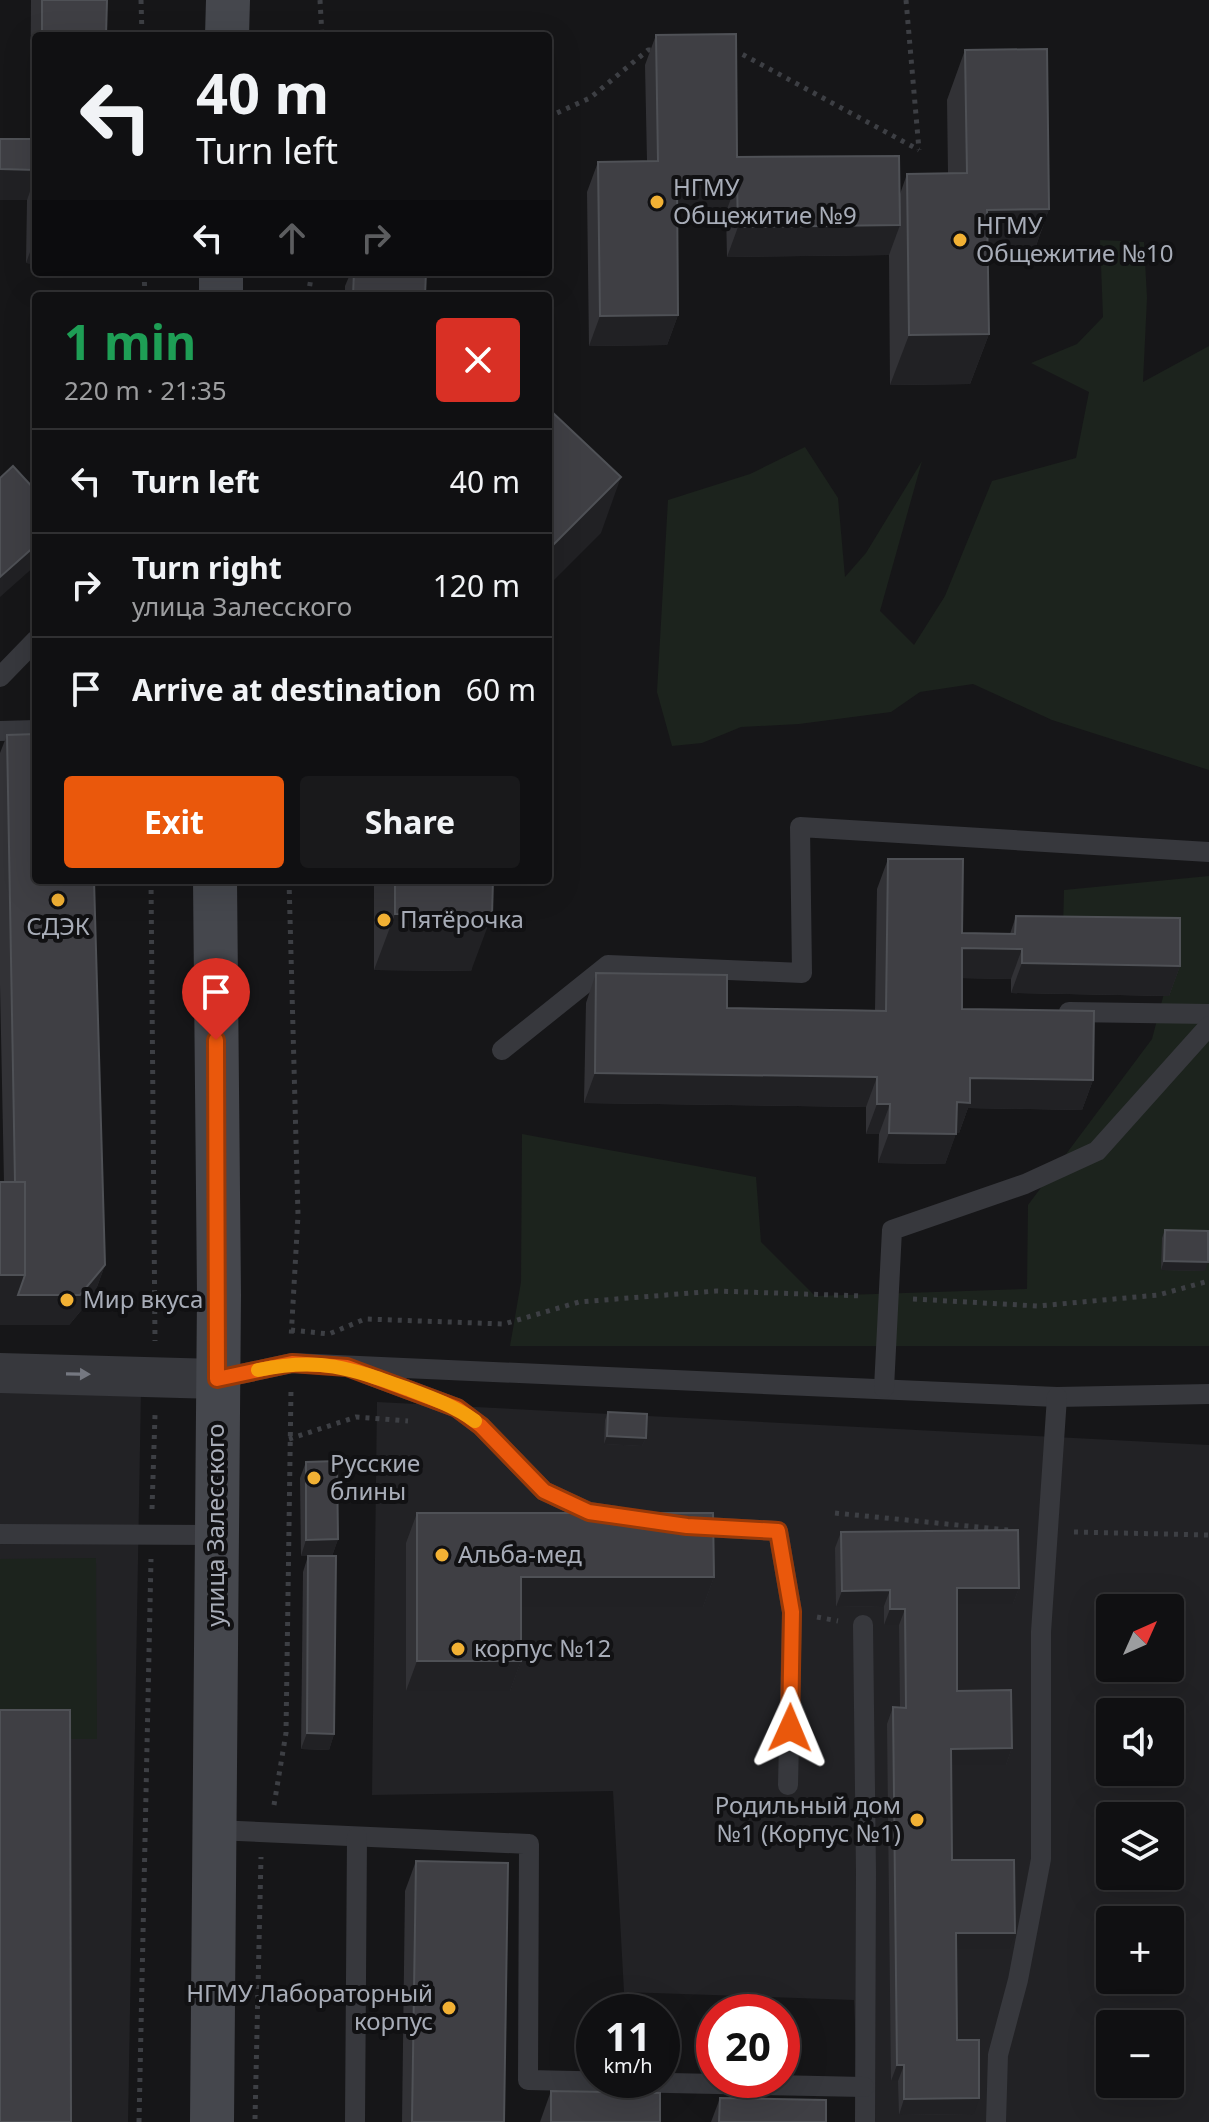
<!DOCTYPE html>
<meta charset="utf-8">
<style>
:root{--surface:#101012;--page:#19191b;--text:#f1f3f6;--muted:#9c9d9f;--line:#303032;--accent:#ea580c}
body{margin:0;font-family:"Noto Sans",sans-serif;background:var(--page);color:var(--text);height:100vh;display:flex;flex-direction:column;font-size:30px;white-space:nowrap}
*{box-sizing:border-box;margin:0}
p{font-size:26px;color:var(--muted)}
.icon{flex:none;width:44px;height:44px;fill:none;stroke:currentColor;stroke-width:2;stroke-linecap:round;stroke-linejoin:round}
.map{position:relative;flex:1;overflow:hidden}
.details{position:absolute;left:32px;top:292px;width:520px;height:592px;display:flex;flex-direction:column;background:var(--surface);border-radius:8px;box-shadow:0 8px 32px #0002,0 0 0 2px var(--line)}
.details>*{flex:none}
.top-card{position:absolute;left:32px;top:32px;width:520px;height:244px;border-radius:8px;box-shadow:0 8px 32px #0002,0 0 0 2px var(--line);background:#101012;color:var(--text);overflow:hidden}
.needle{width:52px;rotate:45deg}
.tools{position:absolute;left:1096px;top:1594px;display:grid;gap:16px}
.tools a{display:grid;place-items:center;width:88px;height:88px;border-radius:8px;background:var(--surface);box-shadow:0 8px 32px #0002,0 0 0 2px var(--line);font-size:40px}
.speed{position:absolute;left:576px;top:1994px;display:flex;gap:16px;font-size:40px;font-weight:700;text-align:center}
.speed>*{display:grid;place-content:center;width:104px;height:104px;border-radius:50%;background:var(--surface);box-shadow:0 8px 32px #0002,0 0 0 2px var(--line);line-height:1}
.speed small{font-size:20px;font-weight:400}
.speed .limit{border:12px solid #d22;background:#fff;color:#111}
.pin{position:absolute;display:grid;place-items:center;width:68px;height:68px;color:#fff;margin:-82px -34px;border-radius:50% 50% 50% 0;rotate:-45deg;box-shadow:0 0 8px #0007}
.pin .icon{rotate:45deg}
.me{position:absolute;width:88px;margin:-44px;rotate:1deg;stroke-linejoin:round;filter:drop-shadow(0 0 6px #0008)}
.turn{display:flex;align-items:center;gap:28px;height:168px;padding:0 32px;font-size:36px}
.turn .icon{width:104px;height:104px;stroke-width:2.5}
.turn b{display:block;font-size:56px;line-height:68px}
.lanes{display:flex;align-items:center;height:76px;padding:0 32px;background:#0003;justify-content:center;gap:40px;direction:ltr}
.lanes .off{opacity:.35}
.round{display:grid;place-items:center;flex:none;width:84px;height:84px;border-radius:8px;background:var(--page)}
.headline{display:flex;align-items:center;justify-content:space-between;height:136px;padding:0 32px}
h1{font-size:48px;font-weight:700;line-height:60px;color:#1e9e55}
.cta{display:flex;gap:16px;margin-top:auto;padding:16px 32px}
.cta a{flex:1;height:92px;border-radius:8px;background:var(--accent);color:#fff;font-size:32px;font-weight:700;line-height:92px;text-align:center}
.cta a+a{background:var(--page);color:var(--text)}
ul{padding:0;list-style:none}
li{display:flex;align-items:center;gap:24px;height:104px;padding:0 32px;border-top:2px solid var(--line)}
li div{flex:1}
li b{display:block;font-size:30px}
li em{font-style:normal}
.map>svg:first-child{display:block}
.built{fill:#222225;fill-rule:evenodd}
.green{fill:#1c231d}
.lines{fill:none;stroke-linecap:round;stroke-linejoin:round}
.path{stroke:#3d3f44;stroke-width:5;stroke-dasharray:4 6;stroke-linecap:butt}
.service{stroke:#37383d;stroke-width:20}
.minor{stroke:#37383d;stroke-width:40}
.secondary{stroke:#45474d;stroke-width:44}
.wall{fill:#323236}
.shaded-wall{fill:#212124}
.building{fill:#3f3f44;stroke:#4f5156;stroke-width:2}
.oneway{fill:#757881}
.route-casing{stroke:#983908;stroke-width:20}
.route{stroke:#ea580c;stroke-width:14}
.slow{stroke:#f59e0b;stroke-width:14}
.poi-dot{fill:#f2b134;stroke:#111113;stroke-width:3}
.labels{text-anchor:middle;stroke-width:8;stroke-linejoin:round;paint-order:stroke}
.poi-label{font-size:24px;fill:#a8adb8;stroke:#111113;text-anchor:start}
.street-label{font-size:24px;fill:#a8adb8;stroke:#111113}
</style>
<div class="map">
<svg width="1209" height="2122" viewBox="0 0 1209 2122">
<rect width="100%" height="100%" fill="#161618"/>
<g class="built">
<polygon points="0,1387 141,1390 128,2122 0,2122"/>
<path d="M 377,1402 L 1209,1445 L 1209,2122 L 859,2122 L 854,2000 L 624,1992 L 613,1791 L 372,1795 ZM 1110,1608 L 1170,1608 L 1170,1668 L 1110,1668 ZM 1110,1712 L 1170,1712 L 1170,1772 L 1110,1772 ZM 1110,1816 L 1170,1816 L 1170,1876 L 1110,1876 ZM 1110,1920 L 1170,1920 L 1170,1980 L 1110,1980 ZM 1110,2024 L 1170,2024 L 1170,2084 L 1110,2084 Z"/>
</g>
<g class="green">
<polygon points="1100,240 1144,242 1147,298 1143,382 1209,346 1209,770 1052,720 973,684 920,692 891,712 799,724 741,727 702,743 672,746 657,692 668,500 750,474 805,447 838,498 845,577 866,553 922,461 880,611 914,645 945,596 992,481 1076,458 1089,392 1031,363 1077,344 1103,317"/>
<polygon points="1209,876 1209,1346 510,1346 521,1282 522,1134 756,1177 761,1242 815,1296 1027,1289 1028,1205 1152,1039 1178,940 1063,929 1064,890"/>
<polygon points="96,1558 97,1739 0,1739 0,1559"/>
</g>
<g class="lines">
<g class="path">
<polyline points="141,0 142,36"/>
<polyline points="320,0 322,36"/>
<polyline points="906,0 919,150"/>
<polyline points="733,53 740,53 919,150"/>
<polyline points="548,117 590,98 648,50 655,50"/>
<polyline points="144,272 145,296"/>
<polyline points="308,296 312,272"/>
<polyline points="151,880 155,1341"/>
<polyline points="289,880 298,1215 291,1339"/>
<polyline points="913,1299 1038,1306 1158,1295 1209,1281"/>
<polyline points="291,1330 329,1334 365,1319 504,1324 579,1302 716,1291 863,1296"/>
<polyline points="289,1439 356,1417 408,1421"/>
<polyline points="152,1509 155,1415"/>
<polyline points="835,1513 1008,1530"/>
<polyline points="1074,1532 1209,1535"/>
<polyline points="817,1617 838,1621"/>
<polyline points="274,1805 286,1733 291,1389"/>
<polyline points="255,2119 261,1857"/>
<polyline points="139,2122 151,1559"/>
</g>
<g class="service">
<polyline points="0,677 36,640"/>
<polyline points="0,731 36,730"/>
<polyline points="1069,1012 1209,1014"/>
<polyline points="502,1050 608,965 802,973 800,827 1209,852"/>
<polyline points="366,1374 457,1408 481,1426 544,1491 589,1512 617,1516"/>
<polyline points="217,1379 292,1363 1057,1397 1209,1394"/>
<polyline points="884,1388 892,1230 1025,1184 1097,1151 1209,1026"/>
<polyline points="688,1526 778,1531 792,1612 788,1785"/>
<polyline points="0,1534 216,1535"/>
<polyline points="863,1625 866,1872 865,2122"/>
<polyline points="215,1830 529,1844 528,2080 864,2087"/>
<polyline points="355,2122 357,1837"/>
<polyline points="996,2122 998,2055 1018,1980 1041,1859 1041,1632 1057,1397"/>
</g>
<polyline class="minor" points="0,1373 217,1379"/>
<g class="secondary">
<polyline points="227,36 228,0"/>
<polyline points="221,296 221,272"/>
<polyline points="212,2122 219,1295 215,880"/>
</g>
</g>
<g class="wall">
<polygon points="31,0 107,0 106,36 36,36 36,264 26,263 27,200 0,200 0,139 30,139"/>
<polygon points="656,35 737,157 900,194 907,174 948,173 947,100 965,50 1049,209 1031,260 988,260 989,334 970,384 890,385 889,255 727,257 726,212 677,212 678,315 667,345 589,346 587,192 598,162 647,161 645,65"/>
<polygon points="351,272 426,272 425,296 345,296 345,286"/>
<polygon points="7,735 105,1265 94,1295 69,1325 0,1325 4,1182 0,985 0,753"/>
<polygon points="888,859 962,933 1010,934 1016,916 1180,966 1169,996 1011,993 1011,979 962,978 962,1009 1093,1080 1082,1110 968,1108 959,1133 956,1133 945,1164 878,1163 879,1134 866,1134 866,1107 584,1103 586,1003 596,973 727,1008 875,1010 877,889"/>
<polygon points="374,880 493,880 471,971 374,970"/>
<polygon points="1165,1230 1205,1271 1161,1270 1162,1238"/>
<polygon points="608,1412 646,1438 642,1446 604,1444 605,1420"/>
<polygon points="306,1462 338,1539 332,1556 301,1556 300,1478"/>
<polygon points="417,1513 714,1577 703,1607 521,1607 521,1661 510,1691 406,1691 406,1543"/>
<polygon points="841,1532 1019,1588 1013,1604 957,1604 957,1691 1012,1748 1006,1765 951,1765 952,1860 1009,1949 957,1949 957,2040 974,2114 899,2115 898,2081 891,2081 887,1724 893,1707 900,1708 899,1625 884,1625 884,1606 836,1607 835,1548"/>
<polygon points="308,1556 334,1734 329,1750 301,1749 303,1572"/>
<polygon points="416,1861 504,2122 402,2122 405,1891"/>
<polygon points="551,2091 660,2122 540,2122"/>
<polygon points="720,2098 826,2122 711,2122"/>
</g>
<g class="shaded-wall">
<polygon points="0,169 36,170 36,174 27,200 0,200"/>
<polygon points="677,182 737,182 726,212 666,212"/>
<polygon points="1049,209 1031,260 969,260 987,210"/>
<polygon points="900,225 889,255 727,257 738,227"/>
<polygon points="36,236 36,264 26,263"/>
<polygon points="678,315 667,345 589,346 600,316"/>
<polygon points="989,334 970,384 890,385 909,335"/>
<polygon points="621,477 601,533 548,586 548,550"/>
<polygon points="36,545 36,565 0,597 0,577"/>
<polygon points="395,914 492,915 471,971 374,970"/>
<polygon points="962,948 1022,949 1011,979 951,978"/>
<polygon points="1022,963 1180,966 1169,996 1011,993"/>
<polygon points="595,1073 877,1077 866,1107 584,1103"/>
<polygon points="970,1078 1093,1080 1082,1110 968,1108 959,1133 946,1133 957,1102"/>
<polygon points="877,1104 890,1104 879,1134 866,1134"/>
<polygon points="889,1133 956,1134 945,1164 878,1163"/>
<polygon points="1164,1261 1208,1262 1205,1271 1161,1270"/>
<polygon points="105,1265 94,1295 69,1325 0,1325 0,1275 25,1275"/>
<polygon points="607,1436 646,1438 642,1446 604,1444"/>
<polygon points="338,1539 332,1556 301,1556 306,1540"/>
<polygon points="521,1577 714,1577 703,1607 510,1607"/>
<polygon points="957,1588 1019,1588 1013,1604 951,1604"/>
<polygon points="890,1590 884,1606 836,1607 842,1591"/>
<polygon points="890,1609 905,1609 899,1625 884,1625"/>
<polygon points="417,1661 521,1661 510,1691 406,1691"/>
<polygon points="307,1733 334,1734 329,1750 301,1749"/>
<polygon points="1012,1748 1006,1765 945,1765 951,1749"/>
<polygon points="956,1933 1015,1933 1009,1949 951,1949"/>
<polygon points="897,2065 904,2065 898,2081 891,2081"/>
<polygon points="979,2098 974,2114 899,2115 904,2099"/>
</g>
<g class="building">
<polygon points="42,0 107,0 106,36 42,36"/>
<polygon points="736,34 737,157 899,156 900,225 738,227 737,182 677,182 678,315 600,316 598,162 658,161 656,35"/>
<polygon points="1047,49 1049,209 987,210 989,334 909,335 907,174 967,173 965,50"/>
<polygon points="0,139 36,139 36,170 0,169"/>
<polygon points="354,272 426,272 425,296 353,296"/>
<polygon points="551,411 621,477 548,550 548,415"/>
<polygon points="13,466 36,491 36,545 0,577 0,478"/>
<polygon points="36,734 36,880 94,880 105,1265 80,1295 18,1295 25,1275 25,1182 15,1182 7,735"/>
<polygon points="888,859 963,859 962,933 1015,934 1016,916 1180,918 1180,966 1022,963 1022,949 962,948 962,1009 1094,1011 1093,1080 970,1078 970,1103 957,1102 956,1134 889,1133 890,1104 877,1104 877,1077 595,1073 596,973 727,975 727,1008 886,1011"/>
<polygon points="395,880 493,880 492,915 395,914"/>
<rect x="0" y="1182" width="25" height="93"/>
<polygon points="1165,1230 1208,1231 1208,1262 1164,1261"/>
<polygon points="608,1412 647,1414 646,1438 607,1436"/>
<polygon points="337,1461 338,1539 306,1540 306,1462"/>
<polygon points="417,1513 713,1513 714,1577 521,1577 521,1661 417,1661"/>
<polygon points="1018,1530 1019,1588 957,1588 957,1691 1011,1690 1012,1748 951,1749 952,1860 1014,1860 1015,1933 956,1933 957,2040 979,2040 979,2098 904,2099 904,2065 897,2065 893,1707 906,1708 905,1609 890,1609 890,1590 842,1591 841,1532"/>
<polygon points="308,1556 336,1556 334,1734 307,1733"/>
<polygon points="0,1710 70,1710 71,2122 0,2122"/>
<polygon points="416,1861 508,1863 504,2122 412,2122"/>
<polygon points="551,2091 660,2093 660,2122 551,2122"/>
<polygon points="720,2098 826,2100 826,2122 719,2122"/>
</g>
<defs><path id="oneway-solid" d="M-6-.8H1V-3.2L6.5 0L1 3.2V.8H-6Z" transform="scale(2)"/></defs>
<use class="oneway" href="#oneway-solid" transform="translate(78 1374) rotate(1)"/>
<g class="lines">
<g class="route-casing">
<polyline id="route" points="216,1040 217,1379 292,1363 347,1367 457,1408 481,1426 544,1491 589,1512 687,1526 778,1531 792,1612 790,1728"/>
</g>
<use href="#route" class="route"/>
<path class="slow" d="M 258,1370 C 321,1357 350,1368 408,1389 C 432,1398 454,1406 475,1421"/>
</g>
<g class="poi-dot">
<circle cx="657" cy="202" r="8"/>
<circle cx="960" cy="240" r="8"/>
<circle cx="58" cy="900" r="8"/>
<circle cx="384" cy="920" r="8"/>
<circle cx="67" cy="1300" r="8"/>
<circle cx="314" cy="1478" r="8"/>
<circle cx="442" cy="1555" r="8"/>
<circle cx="458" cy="1649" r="8"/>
<circle cx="917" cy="1820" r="8"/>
<circle cx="449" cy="2008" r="8"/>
</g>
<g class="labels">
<g class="poi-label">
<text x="673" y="196">НГМУ<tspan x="673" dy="28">Общежитие №9</tspan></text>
<text x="976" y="234">НГМУ<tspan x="976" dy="28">Общежитие №10</tspan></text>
<text x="400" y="928">Пятёрочка</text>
<text x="58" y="935" text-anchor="middle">СДЭК</text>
<text x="83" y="1308">Мир вкуса</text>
<text x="330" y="1472">Русские<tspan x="330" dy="28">блины</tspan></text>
<text x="458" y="1563">Альба-мед</text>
<text x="474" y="1657">корпус №12</text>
<text x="901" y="1814" text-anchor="end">Родильный дом<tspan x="901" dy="28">№1 (Корпус №1)</tspan></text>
<text x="433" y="2002" text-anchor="end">НГМУ Лабораторный<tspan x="433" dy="28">корпус</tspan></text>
</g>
<g class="street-label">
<text transform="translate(216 1525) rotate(-90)" y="8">улица Залесского</text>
</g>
</g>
</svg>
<div class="tools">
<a><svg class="needle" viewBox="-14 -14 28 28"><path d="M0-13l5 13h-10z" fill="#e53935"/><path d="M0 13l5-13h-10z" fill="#9c9d9f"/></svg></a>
<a><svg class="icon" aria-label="sound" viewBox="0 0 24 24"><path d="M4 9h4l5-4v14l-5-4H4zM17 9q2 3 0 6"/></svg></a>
<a><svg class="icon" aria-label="layers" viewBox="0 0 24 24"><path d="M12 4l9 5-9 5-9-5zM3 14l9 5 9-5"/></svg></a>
<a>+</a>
<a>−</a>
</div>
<div class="speed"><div>11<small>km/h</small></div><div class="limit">20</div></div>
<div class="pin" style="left:216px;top:1040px;background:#d93025"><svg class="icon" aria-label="arrive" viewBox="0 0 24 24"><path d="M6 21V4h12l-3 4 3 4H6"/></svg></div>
<svg class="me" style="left:790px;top:1728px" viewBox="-20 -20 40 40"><path d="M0-17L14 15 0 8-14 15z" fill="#ea580c" stroke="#fff" stroke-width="4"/></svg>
<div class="top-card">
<div class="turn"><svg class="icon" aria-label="left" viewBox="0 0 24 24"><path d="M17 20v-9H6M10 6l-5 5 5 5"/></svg><div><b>40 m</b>Turn left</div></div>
<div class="lanes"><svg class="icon" aria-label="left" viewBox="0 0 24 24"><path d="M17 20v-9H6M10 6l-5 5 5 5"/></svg><svg class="icon off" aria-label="ahead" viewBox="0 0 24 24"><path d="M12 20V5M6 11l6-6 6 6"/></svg><svg class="icon off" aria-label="right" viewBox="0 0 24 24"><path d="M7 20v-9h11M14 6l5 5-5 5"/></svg></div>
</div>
<section class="details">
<div class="headline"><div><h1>1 min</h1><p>220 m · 21:35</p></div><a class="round" style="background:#d93025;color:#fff"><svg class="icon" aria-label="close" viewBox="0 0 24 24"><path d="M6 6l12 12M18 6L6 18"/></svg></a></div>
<ul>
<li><svg class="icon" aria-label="left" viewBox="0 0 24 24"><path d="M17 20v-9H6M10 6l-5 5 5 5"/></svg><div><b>Turn left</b></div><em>40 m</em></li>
<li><svg class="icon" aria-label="right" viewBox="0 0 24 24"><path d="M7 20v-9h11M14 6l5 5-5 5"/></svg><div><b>Turn right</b><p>улица Залесского</p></div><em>120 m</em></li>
<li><svg class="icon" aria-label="arrive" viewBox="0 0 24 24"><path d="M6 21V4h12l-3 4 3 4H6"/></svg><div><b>Arrive at destination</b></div><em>60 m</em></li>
</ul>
<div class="cta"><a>Exit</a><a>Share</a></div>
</section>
</div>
